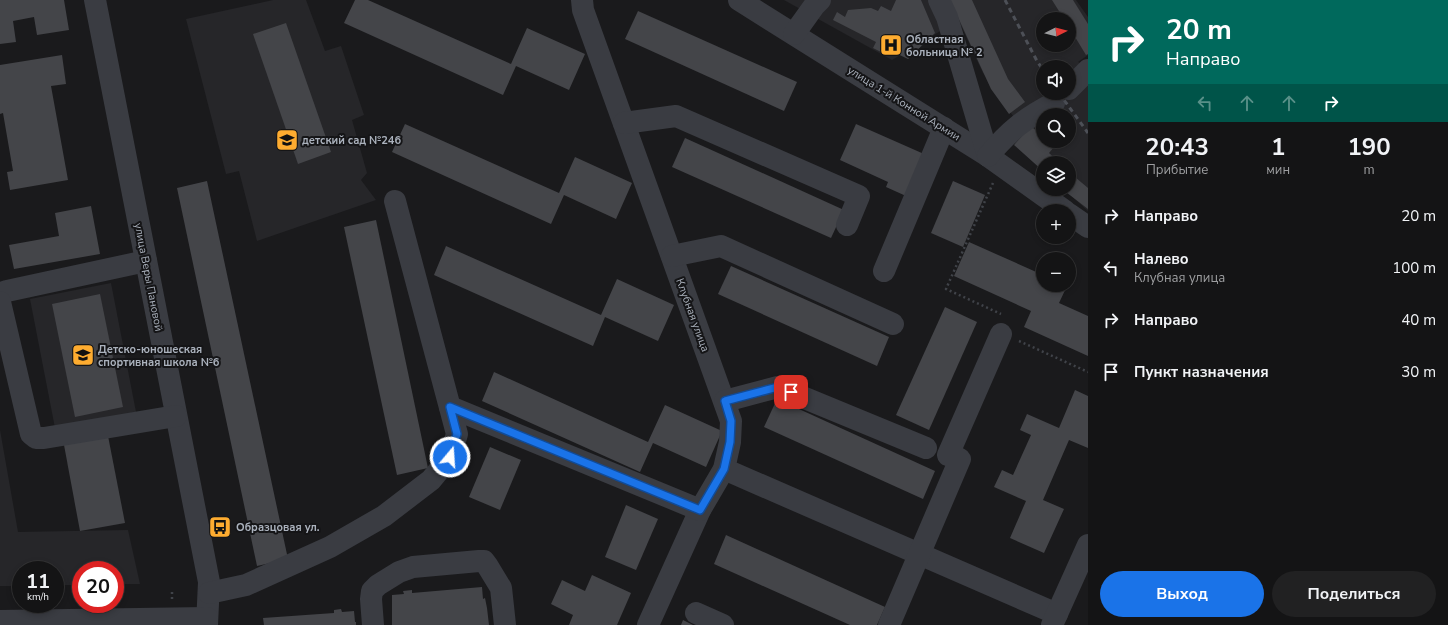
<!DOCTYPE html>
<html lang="ru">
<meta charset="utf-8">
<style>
:root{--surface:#141415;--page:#212122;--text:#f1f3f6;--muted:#9d9ea0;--line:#333334;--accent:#1a73e8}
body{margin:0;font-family:"Nunito Sans",sans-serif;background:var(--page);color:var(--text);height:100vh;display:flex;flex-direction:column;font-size:15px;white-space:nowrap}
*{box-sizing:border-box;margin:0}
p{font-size:13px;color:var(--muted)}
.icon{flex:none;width:22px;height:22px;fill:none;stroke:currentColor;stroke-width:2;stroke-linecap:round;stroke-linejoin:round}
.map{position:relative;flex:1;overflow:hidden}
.sheet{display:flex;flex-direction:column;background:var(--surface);width:360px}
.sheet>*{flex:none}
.guide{background:#00695c;color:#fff;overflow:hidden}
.needle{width:26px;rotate:84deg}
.controls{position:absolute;left:1036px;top:12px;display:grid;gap:8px}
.controls a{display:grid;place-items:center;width:40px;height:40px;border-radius:50%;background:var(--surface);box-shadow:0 2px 6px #0003,0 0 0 1px var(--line);font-size:20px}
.speed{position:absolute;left:12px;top:561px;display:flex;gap:8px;font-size:20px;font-weight:700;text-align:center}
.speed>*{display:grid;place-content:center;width:52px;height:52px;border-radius:50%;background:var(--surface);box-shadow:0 2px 6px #0003,0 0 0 1px var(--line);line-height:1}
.speed small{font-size:10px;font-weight:400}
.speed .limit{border:6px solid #d22;background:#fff;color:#111}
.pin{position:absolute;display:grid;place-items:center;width:34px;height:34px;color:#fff;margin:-17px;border-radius:8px;box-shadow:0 2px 6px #0006}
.me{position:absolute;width:44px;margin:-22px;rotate:18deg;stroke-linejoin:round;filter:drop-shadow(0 0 3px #0008)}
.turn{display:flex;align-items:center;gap:14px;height:84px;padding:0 12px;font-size:18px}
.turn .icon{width:52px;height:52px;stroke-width:2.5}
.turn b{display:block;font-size:28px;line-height:34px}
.lanes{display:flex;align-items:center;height:38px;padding:0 12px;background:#0003;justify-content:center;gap:20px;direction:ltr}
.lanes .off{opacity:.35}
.eta{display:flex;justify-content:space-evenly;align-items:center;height:68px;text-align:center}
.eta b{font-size:24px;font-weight:700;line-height:28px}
.cta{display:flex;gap:8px;margin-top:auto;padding:8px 12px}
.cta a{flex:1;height:46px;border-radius:24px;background:var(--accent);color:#fff;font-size:16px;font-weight:700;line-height:46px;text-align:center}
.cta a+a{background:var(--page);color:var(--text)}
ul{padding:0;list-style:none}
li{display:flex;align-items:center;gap:12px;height:52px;padding:0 12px}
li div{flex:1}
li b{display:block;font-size:15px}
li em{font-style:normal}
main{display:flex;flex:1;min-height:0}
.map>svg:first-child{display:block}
.built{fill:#262629;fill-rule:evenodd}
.building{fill:#444549}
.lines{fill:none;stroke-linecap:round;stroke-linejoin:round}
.path{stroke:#404349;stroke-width:2.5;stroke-dasharray:2 3;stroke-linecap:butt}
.minor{stroke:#3a3c42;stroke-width:22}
.rail{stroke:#4d5057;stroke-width:3;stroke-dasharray:5 4;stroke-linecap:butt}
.route-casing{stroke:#114b97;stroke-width:10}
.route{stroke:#1a73e8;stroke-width:7}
.labels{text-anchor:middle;stroke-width:4;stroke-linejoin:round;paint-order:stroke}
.poi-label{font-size:11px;font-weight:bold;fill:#abb2bd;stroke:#151517;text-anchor:start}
.street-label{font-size:11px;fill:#abb2bd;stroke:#151517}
</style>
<main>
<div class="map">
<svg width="1088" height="625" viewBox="0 0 1088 625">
<rect width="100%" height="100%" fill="#1a1a1c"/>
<g class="built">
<polygon points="273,0 306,0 325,51 341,46 364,115 352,120 367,173 361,180 376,200 257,241 239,171 226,174 186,19"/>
<polygon points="784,0 929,0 942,30 892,60"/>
<path d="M 949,0 L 1076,0 L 1088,17 L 1088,55 L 1078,62 L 1088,67 L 1088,211 L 1064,189 L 1069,189 L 1069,163 L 1043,163 L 1043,170 L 1013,142 L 1026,130 L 1013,116 L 983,73 ZM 1043,19 L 1069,19 L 1069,45 L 1043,45 ZM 1043,67 L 1069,67 L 1069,93 L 1043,93 ZM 1043,115 L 1069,115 L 1069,141 L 1043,141 Z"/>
<polygon points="111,283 136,412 55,428 30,299"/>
<polygon points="0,430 18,532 128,530 140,584 115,584 115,570 81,570 81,585 55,585 55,570 21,570 21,586 0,586"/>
</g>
<g class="building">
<polygon points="0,0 64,0 69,30 37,35 34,17 13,21 16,42 0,44"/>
<polygon points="355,0 368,0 511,64 527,28 585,54 569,90 516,66 503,95 344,23"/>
<polygon points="896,0 921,0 935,33 908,59 885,48 883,53 873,48 876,42 833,20 837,12 845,17 848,10 871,8 878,11 881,6 891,11"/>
<polygon points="950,0 972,0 1008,79 1025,102 1009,114 991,89"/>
<polygon points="1052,0 1073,0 1088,24 1088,54 1086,55 1069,27 1069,19 1064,19"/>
<polygon points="638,11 797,82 784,111 625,39"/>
<polygon points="286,23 331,152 298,164 253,34"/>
<polygon points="62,55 66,84 51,86 68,180 10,190 7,172 13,171 3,113 0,114 0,65"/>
<polygon points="405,124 559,193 575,157 632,183 616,219 564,195 551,224 392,152"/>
<polygon points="856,124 924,154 906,196 886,187 888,182 840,160"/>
<polygon points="1031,126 1043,137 1043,141 1047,141 1054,147 1049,153 1060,163 1043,163 1043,171 1014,145"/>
<polygon points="685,138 844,210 831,238 672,167"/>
<polygon points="1069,172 1088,188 1088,209 1062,189 1069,189"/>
<polygon points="207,181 288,559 257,566 177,188"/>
<polygon points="953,181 985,195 963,247 931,233"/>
<polygon points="91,206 100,254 14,269 9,245 59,236 55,213"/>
<polygon points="376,220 428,468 397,475 344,227"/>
<polygon points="969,242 1043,275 1043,285 1067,286 1059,303 1088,316 1088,356 1024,327 1031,311 954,276"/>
<polygon points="446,246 601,315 617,279 674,305 658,341 605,317 593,346 434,275"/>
<polygon points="731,266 889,337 877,366 718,294"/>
<polygon points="100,294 123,407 75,417 52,304"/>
<polygon points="945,307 977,322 929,430 896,415"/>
<polygon points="494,372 648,442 665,405 722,431 706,467 653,443 640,472 482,401"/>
<polygon points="1075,390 1088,396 1088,448 1069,440 1043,500 1064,509 1044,553 1010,538 1026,501 994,487 1002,470 1013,475 1031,435 1020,430 1027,414 1059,428"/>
<polygon points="777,399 935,471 923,499 764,427"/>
<polygon points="108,436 125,523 80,531 64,445"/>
<polygon points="490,447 521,460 500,510 469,497"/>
<polygon points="626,505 658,519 636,570 605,557"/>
<polygon points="726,535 885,607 877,625 850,625 714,564"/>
<polygon points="592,575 631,593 617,625 569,625 573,615 551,604 562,580 585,591"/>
<polygon points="482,587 483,599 485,598 487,608 489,625 392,625 392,595 404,594 403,591 412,590 412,593"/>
<polygon points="341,609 342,612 354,611 355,622 356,622 356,625 264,625 263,618 334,613 334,610"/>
<polygon points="683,620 693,625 681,625"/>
</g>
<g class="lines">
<g class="path">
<polyline points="993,183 946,289 1001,314"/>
<polyline points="1019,341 1088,372"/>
<polyline points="172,592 172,599"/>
</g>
<g class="minor">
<polyline points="95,0 209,582 207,625"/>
<polyline points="582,0 583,10 731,421 730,442 724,469 700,510 648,625"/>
<polyline points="739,0 988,156 1065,211"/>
<polyline points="939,0 947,17 988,156"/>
<polyline points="794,34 814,6 820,0"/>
<polyline points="1069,89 1088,70"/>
<polyline points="624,123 676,116 859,196 847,225"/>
<path d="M 988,156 C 1010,130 1024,119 1054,103"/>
<polyline points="1069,214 1088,227"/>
<polyline points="672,256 721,246 893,324"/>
<polyline points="884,271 944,128"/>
<polyline points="0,299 1,293 7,291 146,261"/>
<polyline points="0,302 31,434 36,438 44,438 176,416"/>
<polyline points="725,401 778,387 926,448"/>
<polyline points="450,407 700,510"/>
<polyline points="724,469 1057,614"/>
<polyline points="209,593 246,585 330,547 384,516 431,480 450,457 457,434 395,201"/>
<polyline points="696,613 723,625"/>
<polyline points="0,621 207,618"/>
<polyline points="373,625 371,599 372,591 378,585 399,572 413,567 479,561 484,561 487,565 501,588 505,625"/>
<polyline points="889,625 960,459 948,455 1001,334"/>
<polyline points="1052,625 1088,545"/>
</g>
<g class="rail">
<polyline points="1005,0 1037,61 1043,70"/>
<polyline points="1059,93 1088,133"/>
</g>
</g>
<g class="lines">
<g class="route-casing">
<polyline id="route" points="450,457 457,434 450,407 700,510 724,469 730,442 731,421 725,401 778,387 791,392"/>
</g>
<use href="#route" class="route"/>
</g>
<defs>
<g id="hospital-square" transform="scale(1.15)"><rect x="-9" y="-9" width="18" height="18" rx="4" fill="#feac30" stroke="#151517"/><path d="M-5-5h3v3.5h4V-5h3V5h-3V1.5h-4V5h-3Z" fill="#111"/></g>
<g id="school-square" transform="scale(1.15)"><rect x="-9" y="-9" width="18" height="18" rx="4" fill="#feac30" stroke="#151517"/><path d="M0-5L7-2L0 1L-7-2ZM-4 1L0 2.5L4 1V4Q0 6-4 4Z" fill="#111"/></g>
<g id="bus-square" transform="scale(1.15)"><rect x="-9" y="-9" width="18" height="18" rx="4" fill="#feac30" stroke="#151517"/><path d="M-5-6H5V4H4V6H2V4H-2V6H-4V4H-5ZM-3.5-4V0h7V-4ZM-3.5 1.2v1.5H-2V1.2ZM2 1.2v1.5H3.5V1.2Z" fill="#111"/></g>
</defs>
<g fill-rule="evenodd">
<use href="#hospital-square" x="891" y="45"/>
<use href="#school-square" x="287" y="140"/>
<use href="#school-square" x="83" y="355"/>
<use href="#bus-square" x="220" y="527"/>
</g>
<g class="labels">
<g class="poi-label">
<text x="906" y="43">Областная<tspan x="906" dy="13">больница № 2</tspan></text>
<text x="302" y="144">детский сад №246</text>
<text x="98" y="353">Детско-юношеская<tspan x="98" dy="13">спортивная школа №6</tspan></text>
<text x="236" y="531">Образцовая ул.</text>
</g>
<g class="street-label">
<text transform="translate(904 103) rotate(32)" y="4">улица 1-й Конной Армии</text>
<text transform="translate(149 277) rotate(79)" y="4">улица Веры Пановой</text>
<text transform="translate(693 315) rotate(70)" y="4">Клубная улица</text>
</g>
</g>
</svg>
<div class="controls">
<a><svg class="needle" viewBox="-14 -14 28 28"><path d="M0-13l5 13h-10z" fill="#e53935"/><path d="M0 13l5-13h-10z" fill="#9d9ea0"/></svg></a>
<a><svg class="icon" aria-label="sound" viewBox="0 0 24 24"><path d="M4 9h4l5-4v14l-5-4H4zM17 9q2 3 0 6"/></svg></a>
<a><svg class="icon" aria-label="search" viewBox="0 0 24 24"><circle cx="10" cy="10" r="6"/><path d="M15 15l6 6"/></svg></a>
<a><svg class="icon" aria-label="layers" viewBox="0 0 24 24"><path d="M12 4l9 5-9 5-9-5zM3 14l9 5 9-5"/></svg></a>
<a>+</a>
<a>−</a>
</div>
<div class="speed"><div>11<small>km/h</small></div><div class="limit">20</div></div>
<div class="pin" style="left:791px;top:392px;background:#d93025"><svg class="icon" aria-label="arrive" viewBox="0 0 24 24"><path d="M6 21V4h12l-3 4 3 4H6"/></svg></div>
<svg class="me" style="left:450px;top:457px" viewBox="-20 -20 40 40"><circle r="17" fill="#1a73e8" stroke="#fff" stroke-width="3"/><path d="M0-11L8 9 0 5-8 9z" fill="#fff"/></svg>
</div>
<section class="sheet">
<div class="guide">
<div class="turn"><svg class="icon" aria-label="right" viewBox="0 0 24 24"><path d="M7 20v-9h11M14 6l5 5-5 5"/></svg><div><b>20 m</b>Направо</div></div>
<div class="lanes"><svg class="icon off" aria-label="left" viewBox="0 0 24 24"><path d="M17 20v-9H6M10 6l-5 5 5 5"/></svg><svg class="icon off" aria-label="ahead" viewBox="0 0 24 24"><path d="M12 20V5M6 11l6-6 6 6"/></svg><svg class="icon off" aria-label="ahead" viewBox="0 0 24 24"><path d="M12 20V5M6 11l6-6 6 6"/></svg><svg class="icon" aria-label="right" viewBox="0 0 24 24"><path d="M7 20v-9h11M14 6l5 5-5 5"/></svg></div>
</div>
<div class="eta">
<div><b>20:43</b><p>Прибытие</p></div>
<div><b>1</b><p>мин</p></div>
<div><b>190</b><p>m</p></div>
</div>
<ul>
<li><svg class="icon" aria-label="right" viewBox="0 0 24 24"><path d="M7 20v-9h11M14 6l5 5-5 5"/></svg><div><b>Направо</b></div><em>20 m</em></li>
<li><svg class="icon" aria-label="left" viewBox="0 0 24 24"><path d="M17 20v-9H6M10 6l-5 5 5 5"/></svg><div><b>Налево</b><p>Клубная улица</p></div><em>100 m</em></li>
<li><svg class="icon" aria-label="right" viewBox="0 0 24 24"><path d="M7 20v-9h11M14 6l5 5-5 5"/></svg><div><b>Направо</b></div><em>40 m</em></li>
<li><svg class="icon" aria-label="arrive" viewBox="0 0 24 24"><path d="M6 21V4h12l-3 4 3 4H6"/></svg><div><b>Пункт назначения</b></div><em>30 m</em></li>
</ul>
<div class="cta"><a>Выход</a><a>Поделиться</a></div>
</section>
</main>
